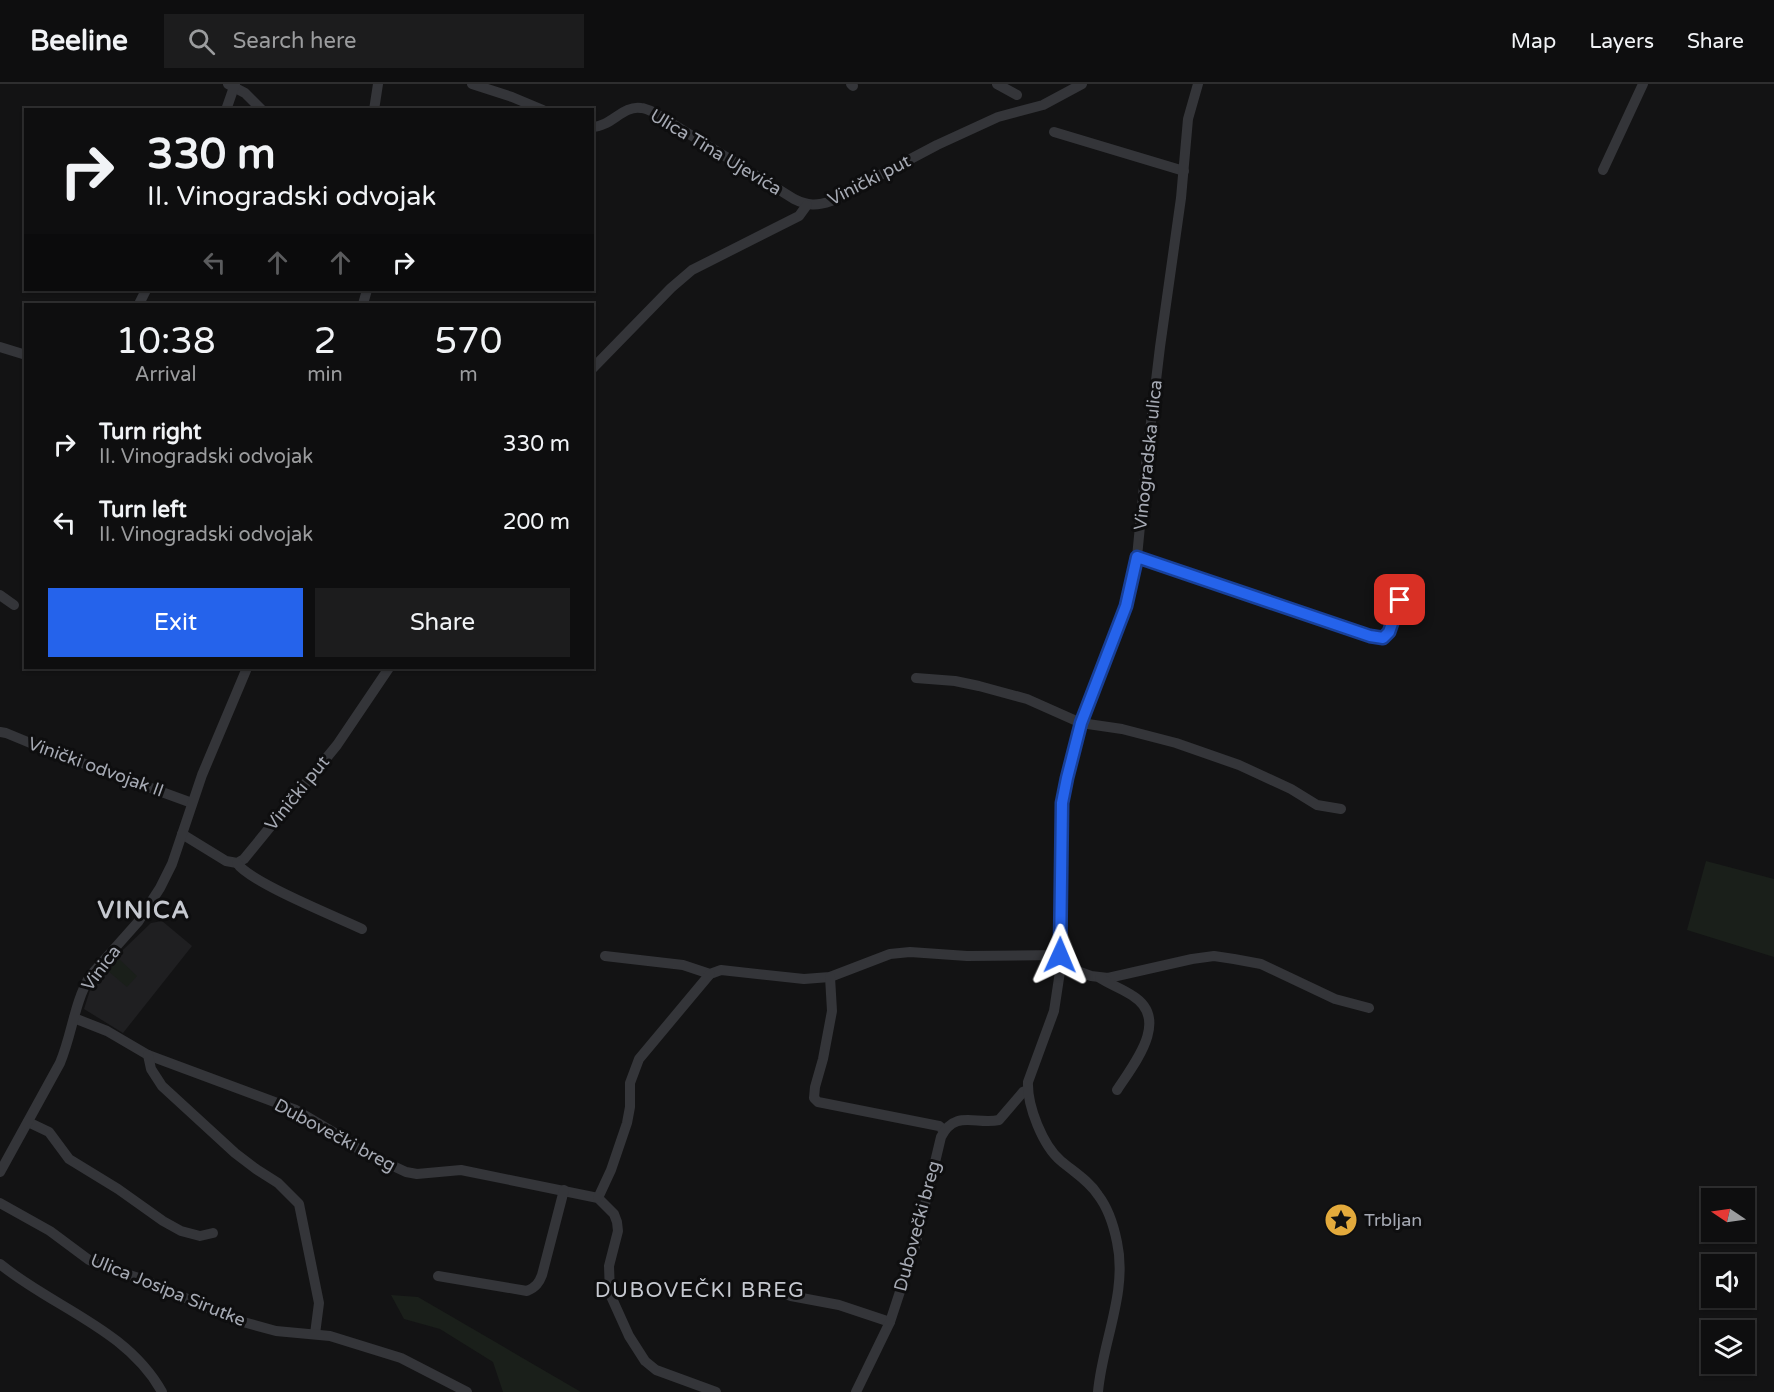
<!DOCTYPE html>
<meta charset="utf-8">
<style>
:root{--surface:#0e0e0f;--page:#1c1c1d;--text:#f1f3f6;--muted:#9b9c9e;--line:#2e2e2f;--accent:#2563eb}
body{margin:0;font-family:"Varela Round",sans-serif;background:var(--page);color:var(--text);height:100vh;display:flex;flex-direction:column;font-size:22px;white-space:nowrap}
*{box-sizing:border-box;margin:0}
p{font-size:20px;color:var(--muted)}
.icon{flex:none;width:33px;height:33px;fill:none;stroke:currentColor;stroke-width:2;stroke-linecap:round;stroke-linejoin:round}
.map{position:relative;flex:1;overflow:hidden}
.sheet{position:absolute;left:24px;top:219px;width:570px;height:366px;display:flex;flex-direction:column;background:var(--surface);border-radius:0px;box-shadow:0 2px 4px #0004,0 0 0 2px var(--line)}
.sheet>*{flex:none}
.guide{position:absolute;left:24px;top:24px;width:570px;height:183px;border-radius:0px;box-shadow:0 2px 4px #0004,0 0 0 2px var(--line);background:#0e0e0f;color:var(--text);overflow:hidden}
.needle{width:39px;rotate:283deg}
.buttons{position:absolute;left:1701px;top:1104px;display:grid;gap:12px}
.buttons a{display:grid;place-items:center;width:54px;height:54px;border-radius:0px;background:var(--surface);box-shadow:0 2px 4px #0004,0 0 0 2px var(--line);font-size:30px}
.pin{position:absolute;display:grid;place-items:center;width:51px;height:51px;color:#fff;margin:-26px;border-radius:12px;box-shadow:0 3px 9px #0006}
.me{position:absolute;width:66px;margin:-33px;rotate:1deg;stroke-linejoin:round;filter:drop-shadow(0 0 4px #0008)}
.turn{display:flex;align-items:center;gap:21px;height:126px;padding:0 24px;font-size:27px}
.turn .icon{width:78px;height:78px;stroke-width:2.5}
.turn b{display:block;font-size:42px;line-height:51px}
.lanes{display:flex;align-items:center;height:57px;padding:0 24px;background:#0003;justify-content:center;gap:30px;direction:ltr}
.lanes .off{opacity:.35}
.eta{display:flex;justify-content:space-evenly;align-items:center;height:102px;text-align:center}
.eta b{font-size:36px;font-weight:600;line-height:42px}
.button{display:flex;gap:12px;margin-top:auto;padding:12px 24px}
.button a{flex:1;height:69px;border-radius:0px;background:var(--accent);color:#fff;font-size:24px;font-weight:600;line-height:69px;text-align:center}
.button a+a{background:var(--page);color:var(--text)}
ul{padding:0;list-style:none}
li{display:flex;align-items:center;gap:18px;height:78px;padding:0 24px}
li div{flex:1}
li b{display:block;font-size:22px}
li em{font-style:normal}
header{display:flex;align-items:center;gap:36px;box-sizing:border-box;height:84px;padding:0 30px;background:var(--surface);border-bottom:2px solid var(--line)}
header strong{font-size:28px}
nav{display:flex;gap:33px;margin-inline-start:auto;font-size:21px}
.search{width:420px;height:54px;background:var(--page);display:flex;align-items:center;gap:15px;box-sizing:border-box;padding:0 21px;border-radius:0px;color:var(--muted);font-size:22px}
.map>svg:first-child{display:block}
.built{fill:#1f1f21}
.green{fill:#1a1f1a}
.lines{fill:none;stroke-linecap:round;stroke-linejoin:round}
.street{stroke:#343539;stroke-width:10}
.route-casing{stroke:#184099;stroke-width:15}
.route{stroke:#2563eb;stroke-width:10}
.labels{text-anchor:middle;stroke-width:6;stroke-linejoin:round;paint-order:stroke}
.street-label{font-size:18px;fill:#a6aab4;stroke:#0e0e0f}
.poi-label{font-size:18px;fill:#a6aab4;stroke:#0e0e0f;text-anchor:start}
.quarter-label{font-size:21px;letter-spacing:1.5px;fill:#c6c9d0;stroke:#0e0e0f}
.district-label{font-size:24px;font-weight:bold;letter-spacing:1.5px;fill:#c6c9d0;stroke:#0e0e0f}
</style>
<header>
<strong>Beeline</strong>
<div class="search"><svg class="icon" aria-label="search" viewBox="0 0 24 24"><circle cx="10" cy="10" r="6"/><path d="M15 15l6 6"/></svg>Search here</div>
<nav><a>Map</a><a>Layers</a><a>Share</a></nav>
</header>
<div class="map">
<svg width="1774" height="1308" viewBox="0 0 1774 1308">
<rect width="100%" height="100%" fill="#131314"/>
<polygon class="built" points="162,837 192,862 123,949 84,925 92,900 99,889 151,839"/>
<g class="green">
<polygon points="1706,777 1774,795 1774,873 1687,846"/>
<polygon points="119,875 137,892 127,903 108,887"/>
<polygon points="391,1211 418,1213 581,1308 503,1308 493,1278 440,1245 404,1235"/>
</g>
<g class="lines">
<g class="street">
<polyline points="228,0 245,9 262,26"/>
<polyline points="472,0 512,13 543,26"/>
<polyline points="851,0 853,2"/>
<polyline points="997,0 1017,11"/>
<polyline points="226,26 235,0"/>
<polyline points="374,26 378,0"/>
<path d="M 592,43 C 611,43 623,21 641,24 C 645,24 651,27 655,29 L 794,115 C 808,122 817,122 831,117 L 937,61 L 998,33 L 1043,21 L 1082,0"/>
<polyline points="1054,48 1184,87"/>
<polyline points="1603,86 1643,0"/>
<polyline points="139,220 146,206"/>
<polyline points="363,220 367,206"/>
<polyline points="0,263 26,271"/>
<polyline points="592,285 671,204 692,186 799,132 807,121"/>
<polyline points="1137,473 1370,552 1383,554 1389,547 1400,515"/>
<polyline points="0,511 14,521"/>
<polyline points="916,594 955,597 979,602 1027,615 1081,639 1122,645 1176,659 1239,681 1291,705 1317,721 1341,725"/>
<polyline points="0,648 6,649 52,668 192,719"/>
<polyline points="182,750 226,777 237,779 244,775 337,661 389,584"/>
<path d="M 237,779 C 249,798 337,833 362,845"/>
<polyline points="605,872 683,881 710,890 721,886 804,895 830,893 890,870 910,868 967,872 1061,871"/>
<polyline points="1061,881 1091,892 1108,894 1192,875 1214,872 1234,875 1261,880 1335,915 1369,924"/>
<polyline points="830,893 832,927 823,975 815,1003 814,1014 818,1018 939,1042 944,1046"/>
<path d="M 1100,894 C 1111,901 1123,905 1133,912 C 1171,936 1133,981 1117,1006"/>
<polyline points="74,934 107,947 148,971 296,1026 340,1052 361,1067 406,1088 417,1090 461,1086 598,1114 614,1130 617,1138 618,1147 609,1182 610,1210 629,1252 645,1277 656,1286 716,1308"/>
<polyline points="148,971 151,985 162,1002 235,1069 256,1085 278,1099 299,1120 319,1219 315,1250"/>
<polyline points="28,1038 49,1048 69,1075 118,1105 163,1137 181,1147 200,1152 213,1149"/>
<path d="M 0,1088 L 60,979 C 72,951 74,919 90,892 L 138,838 L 160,804 L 172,780 L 202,691 L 247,584"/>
<polyline points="598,1114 611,1086 627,1039 630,1023 630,999 639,975 710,890"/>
<polyline points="0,1119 50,1147 89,1176 107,1184 142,1195 236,1236 276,1247 330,1252 401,1274 467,1308"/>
<path d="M 0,1180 C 54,1224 127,1245 162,1308"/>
<path d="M 438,1192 L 527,1207 C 536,1203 539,1199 542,1191 L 564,1106"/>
<polyline points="765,1203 791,1212 839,1221 890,1238"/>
<path d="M 856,1308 L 890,1238 L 915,1162 L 941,1053 C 955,1025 976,1041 999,1036 L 1023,1008 L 1028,1006"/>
<path d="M 1098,1308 C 1102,1259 1128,1208 1117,1158 C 1114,1143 1108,1124 1098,1111 C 1089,1097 1074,1088 1061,1077 C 1043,1062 1027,1022 1028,998 L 1054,927 L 1061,881 L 1062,719 L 1072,670 L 1081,639 L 1126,522 L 1137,473 L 1146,380 L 1160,263 L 1181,114 L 1188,35 L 1198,0"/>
</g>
</g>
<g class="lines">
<g class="route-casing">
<polyline id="route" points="1060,871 1062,719 1067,694 1081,639 1126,522 1137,473 1370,552 1383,554 1389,548 1400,516"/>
</g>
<use href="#route" class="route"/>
</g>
<defs>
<g id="sight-disc" transform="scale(1.725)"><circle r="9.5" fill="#e3aa3c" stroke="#0e0e0f"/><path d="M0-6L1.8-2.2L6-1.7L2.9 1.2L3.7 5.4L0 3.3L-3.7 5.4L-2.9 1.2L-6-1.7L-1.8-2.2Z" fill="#111"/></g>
</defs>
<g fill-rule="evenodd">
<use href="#sight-disc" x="1341" y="1136"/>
</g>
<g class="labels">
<g class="street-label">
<text transform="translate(716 68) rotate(31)" y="6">Ulica Tina Ujevića</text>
<text transform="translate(869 96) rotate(-27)" y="6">Vinički put</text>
<text transform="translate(1148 371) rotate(-84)" y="6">Vinogradska ulica</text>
<text transform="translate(96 683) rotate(20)" y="6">Vinički odvojak II</text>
<text transform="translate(297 709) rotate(-51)" y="6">Vinički put</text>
<text transform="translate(101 884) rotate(-53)" y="6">Vinica</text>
<text transform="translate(335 1051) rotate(28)" y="6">Dubovečki breg</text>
<text transform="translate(917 1142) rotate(-75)" y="6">Dubovečki breg</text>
<text transform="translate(168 1206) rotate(22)" y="6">Ulica Josipa Sirutke</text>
</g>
<g class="poi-label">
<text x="1364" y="1142">Trbljan</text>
</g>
<g class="quarter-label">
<text x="700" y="1213">DUBOVEČKI BREG</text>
</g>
<g class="district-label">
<text x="144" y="834">VINICA</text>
</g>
</g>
</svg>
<div class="buttons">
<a><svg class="needle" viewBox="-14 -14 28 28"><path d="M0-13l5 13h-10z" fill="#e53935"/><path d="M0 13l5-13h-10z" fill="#9b9c9e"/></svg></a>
<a><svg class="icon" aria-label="sound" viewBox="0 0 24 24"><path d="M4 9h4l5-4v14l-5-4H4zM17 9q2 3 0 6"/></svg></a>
<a><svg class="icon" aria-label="layers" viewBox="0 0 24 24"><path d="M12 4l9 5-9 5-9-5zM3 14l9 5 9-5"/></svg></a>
</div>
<div class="pin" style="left:1400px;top:516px;background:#d93025"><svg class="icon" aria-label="arrive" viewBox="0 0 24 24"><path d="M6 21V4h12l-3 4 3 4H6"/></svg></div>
<svg class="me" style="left:1060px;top:871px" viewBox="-20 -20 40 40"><path d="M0-17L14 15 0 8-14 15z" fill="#2563eb" stroke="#fff" stroke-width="4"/></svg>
<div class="guide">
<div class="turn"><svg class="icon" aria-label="right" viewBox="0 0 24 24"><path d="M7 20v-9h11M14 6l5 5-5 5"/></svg><div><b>330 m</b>II. Vinogradski odvojak</div></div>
<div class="lanes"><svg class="icon off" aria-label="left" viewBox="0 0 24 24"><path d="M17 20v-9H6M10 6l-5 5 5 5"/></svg><svg class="icon off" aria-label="ahead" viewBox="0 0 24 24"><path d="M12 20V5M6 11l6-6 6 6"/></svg><svg class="icon off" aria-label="ahead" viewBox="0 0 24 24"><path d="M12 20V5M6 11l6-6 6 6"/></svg><svg class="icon" aria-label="right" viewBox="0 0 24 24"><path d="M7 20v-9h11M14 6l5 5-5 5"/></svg></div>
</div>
<section class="sheet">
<div class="eta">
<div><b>10:38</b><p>Arrival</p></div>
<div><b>2</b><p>min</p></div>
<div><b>570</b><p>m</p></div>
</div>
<ul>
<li><svg class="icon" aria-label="right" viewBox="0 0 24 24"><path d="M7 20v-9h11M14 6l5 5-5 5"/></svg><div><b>Turn right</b><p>II. Vinogradski odvojak</p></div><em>330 m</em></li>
<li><svg class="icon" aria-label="left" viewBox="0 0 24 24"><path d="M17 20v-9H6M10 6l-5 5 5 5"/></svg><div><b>Turn left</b><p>II. Vinogradski odvojak</p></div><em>200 m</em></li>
</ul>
<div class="button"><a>Exit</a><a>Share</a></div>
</section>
</div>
